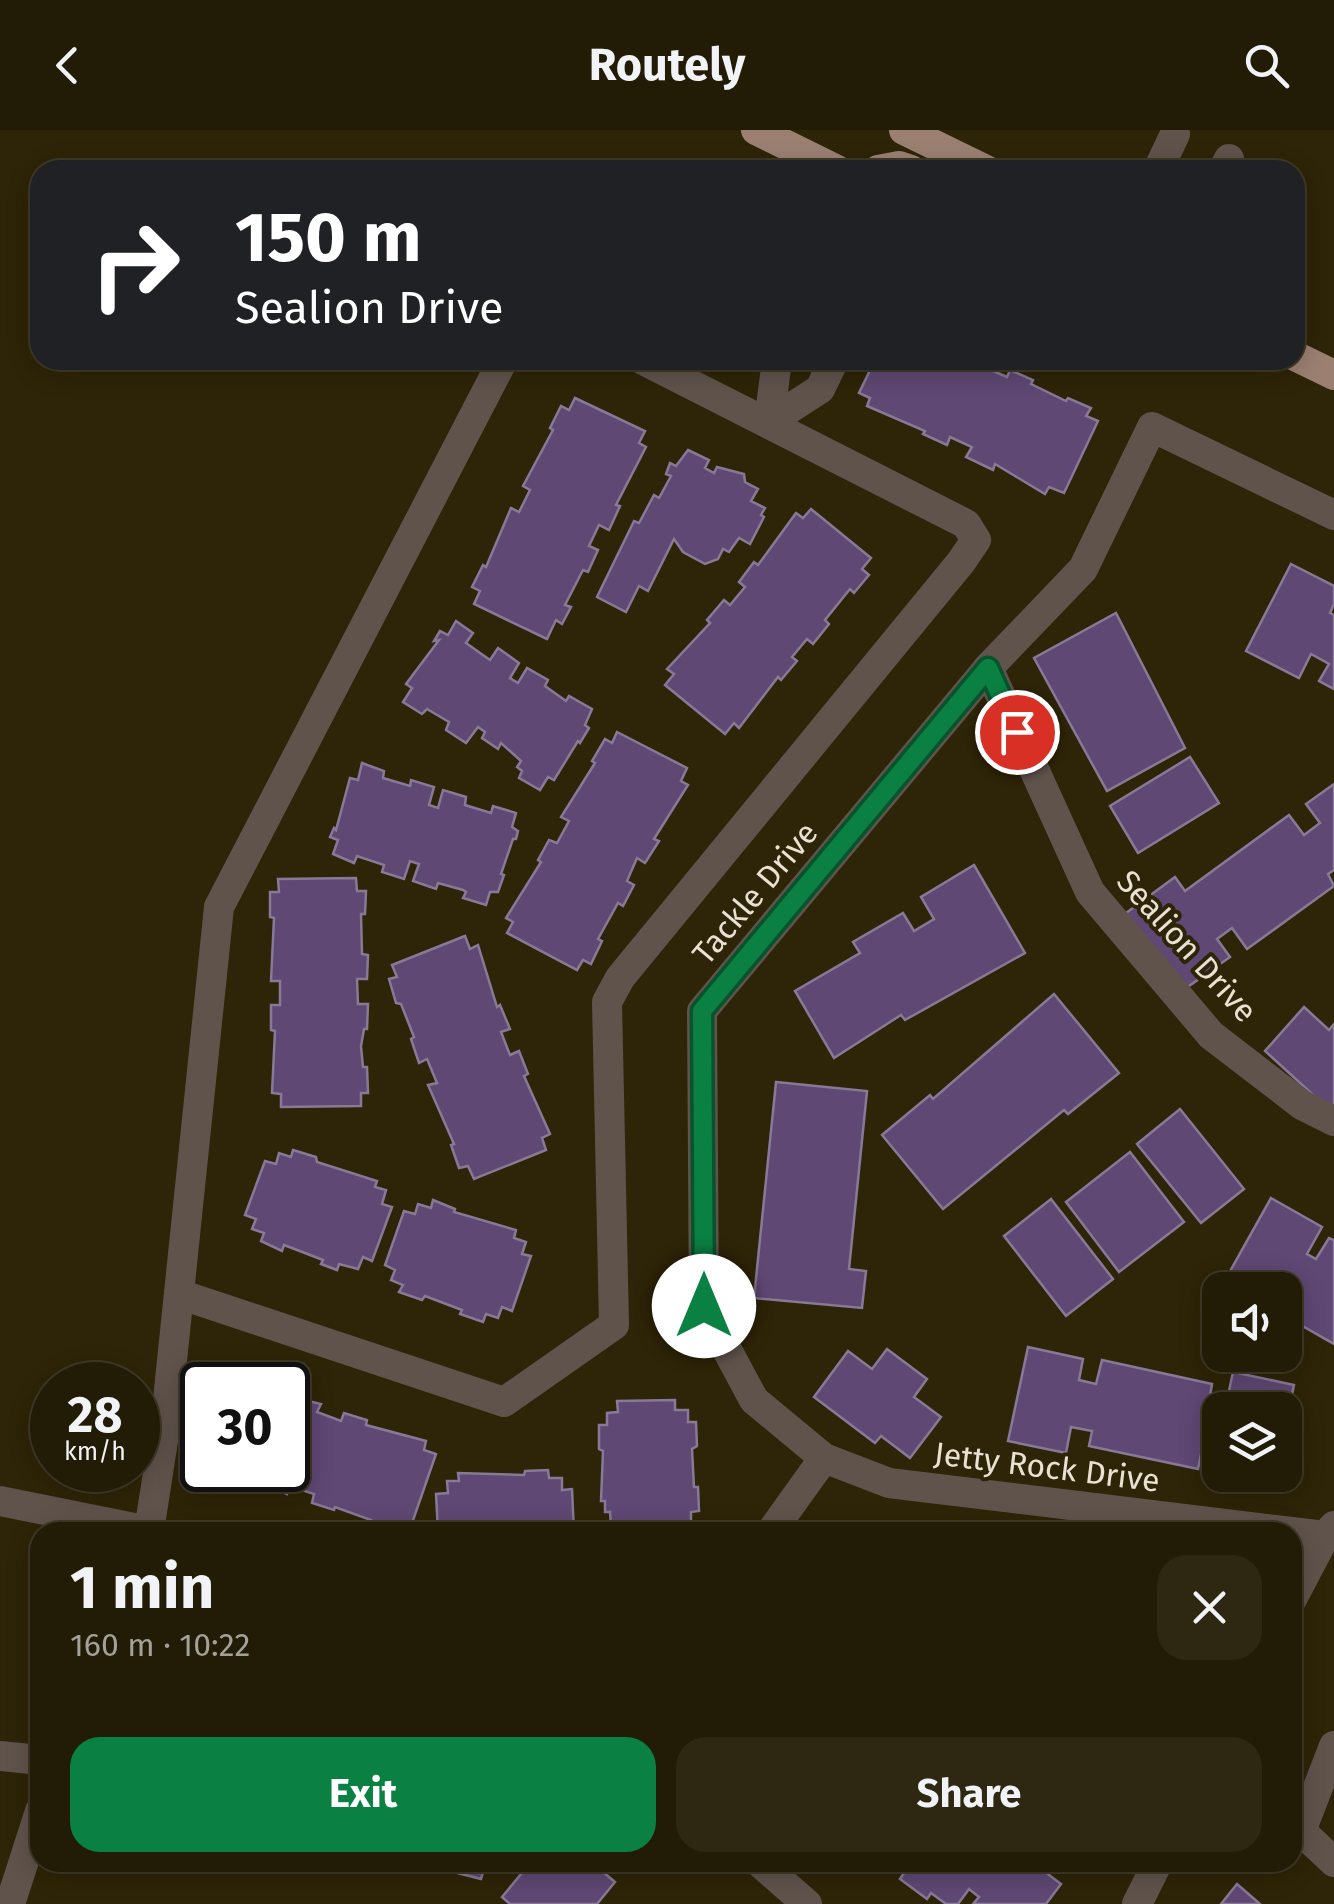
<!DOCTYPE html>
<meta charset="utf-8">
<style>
:root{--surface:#221b05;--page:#2e2813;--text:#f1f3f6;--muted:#a2a19a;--line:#3f3927;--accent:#0b8043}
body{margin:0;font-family:"Fira Sans",sans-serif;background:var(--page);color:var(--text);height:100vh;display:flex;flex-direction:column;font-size:38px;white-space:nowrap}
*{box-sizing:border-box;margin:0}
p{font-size:32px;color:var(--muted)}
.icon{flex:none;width:55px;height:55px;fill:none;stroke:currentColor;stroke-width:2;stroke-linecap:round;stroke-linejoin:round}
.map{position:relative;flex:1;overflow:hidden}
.drawer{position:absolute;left:30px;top:1392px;width:1272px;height:350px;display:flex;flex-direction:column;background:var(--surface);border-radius:30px;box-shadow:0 5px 25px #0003,0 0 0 2px var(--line)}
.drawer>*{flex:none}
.hud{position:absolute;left:30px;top:30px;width:1275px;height:210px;border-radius:30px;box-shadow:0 5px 25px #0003,0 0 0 2px var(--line);background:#202124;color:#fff;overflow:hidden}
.fabs{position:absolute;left:1202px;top:1142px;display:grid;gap:20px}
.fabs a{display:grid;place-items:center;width:100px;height:100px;border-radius:20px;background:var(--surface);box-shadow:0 5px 25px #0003,0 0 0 2px var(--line);font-size:50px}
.speed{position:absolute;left:30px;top:1232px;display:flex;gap:20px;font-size:50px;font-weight:700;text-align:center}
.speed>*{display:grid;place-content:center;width:130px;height:130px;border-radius:50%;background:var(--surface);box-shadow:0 5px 25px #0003,0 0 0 2px var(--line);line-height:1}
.speed small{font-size:25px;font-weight:400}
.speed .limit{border:5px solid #111;border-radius:15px;background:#fff;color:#111}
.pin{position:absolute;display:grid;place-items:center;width:85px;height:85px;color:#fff;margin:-42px;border:5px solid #fff;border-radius:50%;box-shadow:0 2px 10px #0007}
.me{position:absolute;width:110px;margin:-55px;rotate:0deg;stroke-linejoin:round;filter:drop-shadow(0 0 8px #0008)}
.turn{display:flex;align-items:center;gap:35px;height:210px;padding:0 40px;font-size:45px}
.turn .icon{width:130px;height:130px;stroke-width:2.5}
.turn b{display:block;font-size:70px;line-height:85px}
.round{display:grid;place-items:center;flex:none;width:105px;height:105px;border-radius:30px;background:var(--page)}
.headline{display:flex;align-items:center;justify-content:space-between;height:170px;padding:0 40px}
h1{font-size:60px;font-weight:700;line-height:75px}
.primary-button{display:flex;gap:20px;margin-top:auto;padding:20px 40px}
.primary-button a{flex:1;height:115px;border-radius:30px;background:var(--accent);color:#fff;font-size:40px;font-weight:700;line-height:115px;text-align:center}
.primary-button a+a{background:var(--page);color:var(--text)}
header{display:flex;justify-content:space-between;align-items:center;height:130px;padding:0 40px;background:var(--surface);font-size:45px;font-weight:700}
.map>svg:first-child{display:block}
.building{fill:#5f4874;stroke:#887996;stroke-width:2.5}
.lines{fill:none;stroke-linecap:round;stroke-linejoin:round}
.minor{stroke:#60534c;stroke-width:30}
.major{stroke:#9b8072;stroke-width:30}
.route-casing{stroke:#07532c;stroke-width:25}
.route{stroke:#0b8043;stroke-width:18}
.labels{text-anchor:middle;stroke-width:8;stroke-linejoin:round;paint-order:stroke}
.street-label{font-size:32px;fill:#e9e2d2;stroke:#2e2407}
</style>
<header><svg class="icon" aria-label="back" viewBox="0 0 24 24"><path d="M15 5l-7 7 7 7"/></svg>Routely<svg class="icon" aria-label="search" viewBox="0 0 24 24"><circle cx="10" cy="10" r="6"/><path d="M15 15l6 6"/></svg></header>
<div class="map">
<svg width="1334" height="1774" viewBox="0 0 1334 1774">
<rect width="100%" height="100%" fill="#2e2407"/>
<g class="building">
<polygon points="875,230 987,230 984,237 1007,247 1010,240 1033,250 1031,254 1066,271 1068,268 1091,278 1086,286 1098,291 1064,363 1049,357 1045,364 995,334 993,340 966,327 972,317 950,307 947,315 923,304 925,301 867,276 870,268 859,263"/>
<polygon points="575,268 645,301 639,313 646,317 616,375 620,376 609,400 599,395 589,416 598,420 588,442 583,440 565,475 571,477 562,494 556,490 547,509 474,474 480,461 472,457 483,435 486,437 511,378 519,382 530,360 523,356 553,300 550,298 561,276 569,280"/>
<polygon points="688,320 709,330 705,338 714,343 717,337 744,344 745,352 758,359 751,371 765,378 761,385 764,387 750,414 739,408 729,422 723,419 718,429 705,434 683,422 674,409 648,461 639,456 626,482 597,467 634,391 639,393 654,365 659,368 671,346 666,344 670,333 676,336"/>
<polygon points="811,379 871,428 862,439 869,445 854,463 850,459 825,490 829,494 813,514 807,509 792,527 797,531 781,550 778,547 739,598 734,593 725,604 665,555 674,544 667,539 710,493 707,490 724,470 730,475 745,457 739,452 754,432 758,435 796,383 803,388"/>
<polygon points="1291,434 1334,456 1334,474 1330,483 1334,485 1334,559 1319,551 1329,534 1311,524 1299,548 1246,521"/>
<polygon points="1116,483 1185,618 1107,661 1034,528"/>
<polygon points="456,491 473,503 466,513 490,530 498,518 519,533 510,548 518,553 527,538 548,550 545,556 566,571 569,566 592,579 585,595 589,598 580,613 578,611 554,650 548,647 540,660 519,648 522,641 517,637 521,631 501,613 498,619 482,608 485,602 478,597 466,613 446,600 449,592 427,579 422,584 403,572 412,558 406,554 439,510 434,511 440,501 448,505"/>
<polygon points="617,602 687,638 681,651 688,655 654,709 659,711 645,733 637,728 627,751 634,755 623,776 618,773 598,809 602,811 591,834 583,830 577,840 507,803 513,792 506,788 541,732 538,730 549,710 557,713 569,691 561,687 595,633 592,631 605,609 612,613"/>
<polygon points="1190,627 1219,673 1138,723 1110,676"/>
<polygon points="362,633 384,641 383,648 410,656 411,650 434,657 429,675 438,678 443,660 466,667 465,675 491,683 493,676 516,683 512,697 518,701 516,709 513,709 501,744 504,745 498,762 490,762 486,775 463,768 466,762 463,760 438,753 436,759 413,751 419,734 410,731 404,749 382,742 384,735 357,726 354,733 333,724 338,710 330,707 334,698 336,700 350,648 358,650"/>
<polygon points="1334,654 1334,740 1328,744 1334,756 1247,819 1232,798 1217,809 1230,827 1182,861 1126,783 1175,747 1185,761 1289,685 1304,705 1320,693 1306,674"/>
<polygon points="974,735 1025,823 905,890 901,885 834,928 795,861 860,823 853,812 903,783 914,801 934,789 921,767"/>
<polygon points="356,748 357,761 366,761 365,784 361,784 362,824 368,825 367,849 357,849 358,874 368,874 367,899 364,899 361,916 363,937 367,937 368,963 361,963 361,976 281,977 281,964 272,963 275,901 271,900 271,875 280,875 280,851 271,851 274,788 270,787 270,762 279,762 278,749"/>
<polygon points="465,806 470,819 478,815 497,877 500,875 510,899 501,902 510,925 519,921 528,944 524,946 550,1004 542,1008 546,1020 474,1049 468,1036 459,1038 451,1015 454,1014 428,955 437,953 427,929 419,933 411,909 414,907 401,874 396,873 389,849 397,847 392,835"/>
<polygon points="1054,864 1119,943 1068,984 1064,980 943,1079 882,1005 930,965 933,969"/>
<polygon points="1304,877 1329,900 1334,894 1334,984 1265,921"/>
<polygon points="776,952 867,961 849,1139 866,1141 862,1178 754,1168"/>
<polygon points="1180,979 1244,1059 1201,1093 1137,1014"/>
<polygon points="293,1020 316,1027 317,1032 377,1051 375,1057 386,1060 382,1074 392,1077 372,1131 363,1127 358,1139 339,1134 337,1140 321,1134 323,1130 284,1115 282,1121 261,1111 264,1103 252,1099 256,1089 245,1085 265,1031 276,1034 279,1023 291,1027"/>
<polygon points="1130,1022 1184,1092 1119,1142 1066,1072"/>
<polygon points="1271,1068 1322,1097 1307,1124 1316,1129 1329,1108 1334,1110 1334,1214 1285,1186 1285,1160 1238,1160 1224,1152"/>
<polygon points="1051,1069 1113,1149 1066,1186 1004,1106"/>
<polygon points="433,1070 455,1079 454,1082 516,1100 514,1108 526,1112 522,1124 531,1126 512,1181 502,1177 498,1188 486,1184 483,1192 460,1184 462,1180 425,1166 422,1170 399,1162 403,1155 391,1150 395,1140 385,1135 404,1081 415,1084 418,1074 431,1078"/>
<polygon points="1028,1217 1083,1229 1079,1250 1096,1254 1102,1230 1212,1254 1210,1266 1227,1270 1233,1242 1294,1255 1285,1298 1285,1280 1220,1280 1220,1318 1203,1314 1198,1339 1089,1316 1092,1301 1071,1297 1066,1323 1008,1311"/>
<polygon points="887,1219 927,1249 914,1267 941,1287 910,1328 881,1306 875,1313 814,1267 848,1221 872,1239"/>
<polygon points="237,1244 260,1251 259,1255 219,1255 222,1248 234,1252"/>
<polygon points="288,1266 321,1274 317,1282 341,1291 344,1283 367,1290 366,1295 426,1311 424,1320 436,1324 410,1399 397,1394 392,1402 370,1394 371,1390 335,1377 334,1380 312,1373 314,1364 290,1356 287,1364 233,1340 288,1340"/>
<polygon points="675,1270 675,1280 688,1280 688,1292 696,1292 697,1316 692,1319 694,1357 698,1357 699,1381 691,1382 691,1395 680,1395 679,1402 622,1402 622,1397 611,1397 610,1382 605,1382 605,1371 601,1371 603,1321 599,1319 599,1295 607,1295 607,1283 618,1282 617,1271"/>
<polygon points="548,1340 549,1348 562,1348 562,1360 572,1359 574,1402 438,1402 436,1364 448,1363 447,1351 459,1351 458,1343 524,1345 525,1341"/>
<polygon points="440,1732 486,1732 481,1749 438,1738"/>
<polygon points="531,1732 591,1732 615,1752 597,1774 510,1774 502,1767"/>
<polygon points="889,1732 1032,1732 1061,1754 1046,1774 973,1774 979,1767 969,1759 958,1774 946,1774 931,1763 927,1769 900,1749 904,1743"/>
<polygon points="1237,1754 1260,1774 1221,1774"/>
</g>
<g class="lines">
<g class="minor">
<polyline points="1158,40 1175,4"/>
<polyline points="1223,40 1229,29"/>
<polyline points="777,230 769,292 820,259 834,230"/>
<polyline points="988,538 1090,762 1211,905 1302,975 1334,991"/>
<polyline points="179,1164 504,1272 614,1195 607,872 620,848 961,432 976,410 966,394 643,230"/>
<polyline points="0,1371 154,1402"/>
<polyline points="149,1401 165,1298 219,777 503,230"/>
<polyline points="771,1402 824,1328"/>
<polyline points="1325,1406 889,1353 824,1328 754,1270 704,1177 702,881 988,538 1083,439 1152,297 1334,385"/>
<polyline points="1292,1469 1325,1406 1334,1396"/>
<polyline points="1334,1616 1301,1701 1334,1732"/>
<polyline points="0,1626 40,1630"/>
<polyline points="759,1732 807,1774"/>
<polyline points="10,1774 40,1681"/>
<polyline points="1137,1774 1158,1732"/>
</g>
<g class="major">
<polyline points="756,0 837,40"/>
<polyline points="904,0 986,40"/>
<polyline points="878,40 899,36 911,40"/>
<polyline points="1295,226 1334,245"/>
</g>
</g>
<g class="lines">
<g class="route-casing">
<polyline id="route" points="704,1176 702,881 988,538 1017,602"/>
</g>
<use href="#route" class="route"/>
</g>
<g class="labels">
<g class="street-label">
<text transform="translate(755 763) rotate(-50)" y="11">Tackle Drive</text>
<text transform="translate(1187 816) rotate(48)" y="11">Sealion Drive</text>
<text transform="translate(1047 1337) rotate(7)" y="11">Jetty Rock Drive</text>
</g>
</g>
</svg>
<div class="fabs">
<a><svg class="icon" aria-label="sound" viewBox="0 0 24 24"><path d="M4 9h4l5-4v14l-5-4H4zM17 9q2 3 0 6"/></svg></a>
<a><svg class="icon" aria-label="layers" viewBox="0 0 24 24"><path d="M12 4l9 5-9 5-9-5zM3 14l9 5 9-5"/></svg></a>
</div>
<div class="speed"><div>28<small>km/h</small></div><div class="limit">30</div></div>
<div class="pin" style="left:1017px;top:602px;background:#d93025"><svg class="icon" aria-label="arrive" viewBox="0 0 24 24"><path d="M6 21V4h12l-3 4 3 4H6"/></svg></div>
<svg class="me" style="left:704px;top:1176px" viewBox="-20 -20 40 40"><circle r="19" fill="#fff"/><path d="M0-13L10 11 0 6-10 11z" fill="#0b8043"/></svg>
<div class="hud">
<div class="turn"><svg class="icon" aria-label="right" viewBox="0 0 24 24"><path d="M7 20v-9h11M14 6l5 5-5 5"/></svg><div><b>150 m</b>Sealion Drive</div></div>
</div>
<section class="drawer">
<div class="headline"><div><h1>1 min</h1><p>160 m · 10:22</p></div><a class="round"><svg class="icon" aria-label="close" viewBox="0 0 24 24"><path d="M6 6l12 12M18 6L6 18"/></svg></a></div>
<div class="primary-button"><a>Exit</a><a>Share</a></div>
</section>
</div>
